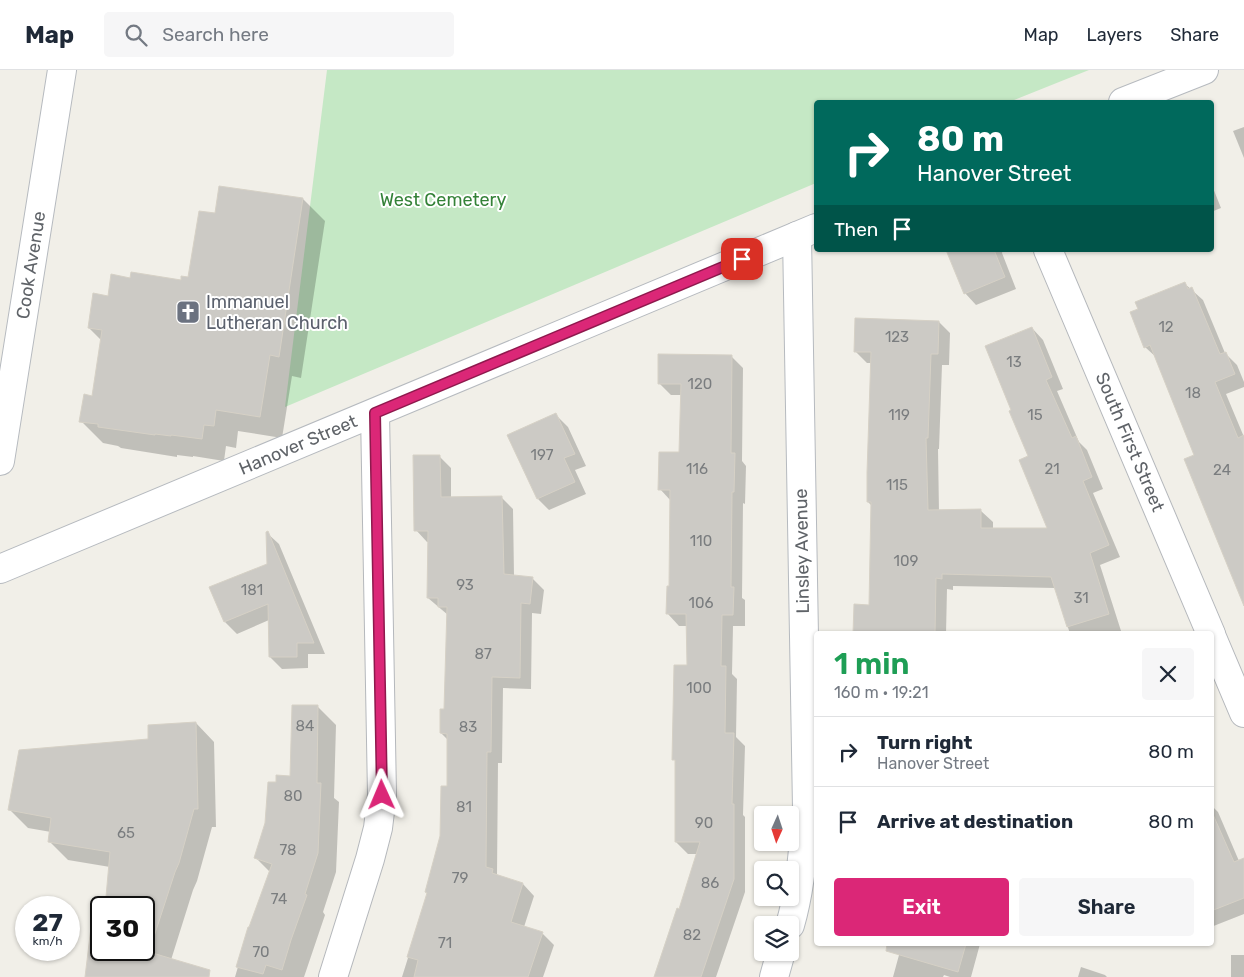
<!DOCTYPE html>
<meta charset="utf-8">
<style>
:root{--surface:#fff;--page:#f6f6f7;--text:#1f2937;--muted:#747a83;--line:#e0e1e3;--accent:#db2777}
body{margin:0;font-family:Rubik,sans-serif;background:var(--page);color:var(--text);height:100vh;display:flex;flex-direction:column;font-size:19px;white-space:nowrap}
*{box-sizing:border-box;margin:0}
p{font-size:16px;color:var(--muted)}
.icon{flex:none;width:28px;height:28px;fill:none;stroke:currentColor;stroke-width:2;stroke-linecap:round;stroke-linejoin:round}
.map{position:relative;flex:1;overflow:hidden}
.side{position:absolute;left:814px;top:561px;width:400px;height:315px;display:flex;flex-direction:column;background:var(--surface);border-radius:5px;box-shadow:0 1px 4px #0004}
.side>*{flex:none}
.hud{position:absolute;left:814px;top:30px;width:400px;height:152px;border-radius:5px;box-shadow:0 1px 4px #0004;background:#00695c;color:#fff;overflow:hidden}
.needle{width:32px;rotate:183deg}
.fabs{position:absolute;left:754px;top:736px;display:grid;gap:10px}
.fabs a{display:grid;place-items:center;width:45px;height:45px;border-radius:5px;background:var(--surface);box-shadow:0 1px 4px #0004;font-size:25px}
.speed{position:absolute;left:15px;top:826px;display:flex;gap:10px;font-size:25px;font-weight:700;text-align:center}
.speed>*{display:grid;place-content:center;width:65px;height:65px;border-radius:50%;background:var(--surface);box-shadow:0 1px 4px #0004;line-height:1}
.speed small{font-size:12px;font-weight:400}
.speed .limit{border:2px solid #111;border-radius:8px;background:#fff;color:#111}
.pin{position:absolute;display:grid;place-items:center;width:42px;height:42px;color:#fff;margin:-21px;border-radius:10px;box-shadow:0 2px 8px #0006}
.me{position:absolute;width:55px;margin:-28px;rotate:359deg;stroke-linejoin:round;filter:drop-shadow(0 0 4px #0008)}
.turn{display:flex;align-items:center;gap:18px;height:105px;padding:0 20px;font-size:22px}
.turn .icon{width:65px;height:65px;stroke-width:2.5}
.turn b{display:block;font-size:35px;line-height:42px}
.then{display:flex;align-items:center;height:48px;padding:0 20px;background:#0003;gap:10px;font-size:19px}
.round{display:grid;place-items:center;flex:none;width:52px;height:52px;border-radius:5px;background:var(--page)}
.summary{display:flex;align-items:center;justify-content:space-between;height:85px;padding:0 20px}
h1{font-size:30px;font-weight:600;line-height:38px;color:#1e9e55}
.primary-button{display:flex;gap:10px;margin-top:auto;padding:10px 20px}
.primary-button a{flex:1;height:58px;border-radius:5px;background:var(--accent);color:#fff;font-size:20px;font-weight:600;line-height:58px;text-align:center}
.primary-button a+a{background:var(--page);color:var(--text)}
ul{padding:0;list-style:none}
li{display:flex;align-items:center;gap:15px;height:70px;padding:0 20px;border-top:1px solid var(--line)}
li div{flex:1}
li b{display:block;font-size:19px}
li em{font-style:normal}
header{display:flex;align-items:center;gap:30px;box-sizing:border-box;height:70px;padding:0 25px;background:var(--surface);border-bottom:1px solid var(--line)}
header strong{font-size:24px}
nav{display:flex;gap:28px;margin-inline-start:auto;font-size:18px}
.search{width:350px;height:45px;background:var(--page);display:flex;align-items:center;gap:12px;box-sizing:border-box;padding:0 18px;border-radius:5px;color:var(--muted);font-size:19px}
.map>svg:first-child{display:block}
.green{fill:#c5e8c5}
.shadow{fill:#0003}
.building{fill:#cccac5;stroke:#d6d1c6}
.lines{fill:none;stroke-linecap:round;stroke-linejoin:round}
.street-casing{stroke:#b5b8bc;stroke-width:30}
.secondary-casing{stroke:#b6babf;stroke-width:30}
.street{stroke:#fff;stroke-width:28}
.secondary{stroke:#fff;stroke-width:28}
.route-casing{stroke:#8e194d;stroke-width:12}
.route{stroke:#db2777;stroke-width:9}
.labels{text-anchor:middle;stroke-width:4;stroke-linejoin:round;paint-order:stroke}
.number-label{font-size:15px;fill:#7a7d7f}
.park-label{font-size:18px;fill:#348238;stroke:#fff}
.street-label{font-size:18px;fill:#5f6368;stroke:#fff}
.worship-label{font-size:18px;fill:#5b616d;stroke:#fff;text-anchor:start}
</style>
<header>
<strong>Map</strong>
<div class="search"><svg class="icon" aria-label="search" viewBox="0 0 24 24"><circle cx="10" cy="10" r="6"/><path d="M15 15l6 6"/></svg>Search here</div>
<nav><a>Map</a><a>Layers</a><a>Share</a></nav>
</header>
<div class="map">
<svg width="1244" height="907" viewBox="0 0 1244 907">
<rect width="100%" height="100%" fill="#f1efe8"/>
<polygon class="green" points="327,0 1089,0 1009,32 816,32 816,113 285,337"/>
<g class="shadow">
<polygon points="1244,57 1244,88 1233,61"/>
<polygon points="1211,113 1221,138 1211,142"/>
<polygon points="303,129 325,151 301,308 292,306 282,368 238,361 236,378 226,376 224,391 193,386 193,387 177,385 177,387 121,378 118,376 103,373 81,351 93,327 102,271 89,258 109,227 131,209 182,212 189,208 216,144"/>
<polygon points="949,180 1003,180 1002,183 1016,219 976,235 965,223"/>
<polygon points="1184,213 1203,230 1225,283 1237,295 1244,312 1244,317 1226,324 1244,367 1244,532 1196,386 1157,288 1145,277"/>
<polygon points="939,252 950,263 949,295 942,295 939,379 938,379 939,441 981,441 993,452 993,459 1049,459 1030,386 1032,258 1043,270 1063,319 1057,321 1079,372 1087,380 1103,419 1093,423 1120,487 1100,495 1122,564 1070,564 1056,518 953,516 953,520 947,519 946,564 855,564 870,536 872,436 868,432 872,293 867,293 855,281"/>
<polygon points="731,286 743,298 742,391 746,396 745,434 743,433 742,528 745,530 745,556 733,556 732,604 737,609 736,667 745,676 743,745 745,747 745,822 716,907 655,907 680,841 698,784 688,784 676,772 676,692 674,689 688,596 688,556 679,556 668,544 670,517 671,431 660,419 681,384 682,325 671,325 659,313"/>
<polygon points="556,345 568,357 586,396 575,400 586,424 549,440 538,429"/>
<polygon points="439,386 451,398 451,428 502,428 513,439 514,506 532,508 544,520 541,544 532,543 531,619 503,618 502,693 498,693 497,805 500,807 523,814 534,826 524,857 542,863 554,875 543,907 402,907 428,824 442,766 448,717 448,670 441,663 445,640 448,545 428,528 429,472 427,472 416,460"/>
<polygon points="267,463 279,474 325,584 308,584 308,598 282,599 270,587 269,550 237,564 225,552 211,518 268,494"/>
<polygon points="318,637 336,655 334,728 339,732 336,802 323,842 325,845 304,907 235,907 249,859 270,802 256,788 277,713 291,707"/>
<polygon points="196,653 214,672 216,757 212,757 197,811 193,820 171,890 191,901 209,907 87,907 93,851 101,852 101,880 144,880 144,838 110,797 68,790 49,771 51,762 28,758 10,740 149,670"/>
<polygon points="1211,735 1218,742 1239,791 1244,793 1244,844 1211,857"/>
<polygon points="902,874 980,874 971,907 950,907 944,905 943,907 893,907"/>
<rect x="1231" y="885" width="13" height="22"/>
<polygon points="1081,897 1105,905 1107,907 1078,907"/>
</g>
<g class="building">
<polygon points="219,116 303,128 279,287 270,285 260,347 216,340 214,356 204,355 202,369 171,365 171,366 155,364 155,365 98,357 98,354 79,352 84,324 92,326 102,260 88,258 93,223 108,226 111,204 130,208 131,202 181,210 181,206 188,207 199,141 215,143"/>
<polygon points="946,180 994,180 1005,207 964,224"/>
<polygon points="1185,212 1188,219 1192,217 1220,284 1226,282 1235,304 1215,312 1238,368 1244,365 1244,536 1184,389 1194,385 1150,275 1144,278 1130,242 1138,239 1135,232"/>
<polygon points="855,248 939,251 938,284 931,284 928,368 926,368 928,440 981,439 981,458 1047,458 1019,390 1028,386 1009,341 1011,340 985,276 1032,257 1052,307 1046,310 1072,368 1076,366 1092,407 1083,411 1109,475 1090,483 1109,544 1067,557 1051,507 942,504 942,509 936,508 935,564 853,564 854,534 869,535 871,432 867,432 867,403 871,282 854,282"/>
<polygon points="658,284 732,285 731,383 735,383 734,422 732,422 731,517 734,517 733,545 722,545 721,596 726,596 725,663 734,663 732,734 734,734 734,809 701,907 654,907 677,838 679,839 700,772 675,772 675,690 672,690 674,595 687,595 686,544 666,544 667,516 669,516 670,420 658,420 659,382 679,382 681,314 658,314"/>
<polygon points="556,343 575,384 564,388 575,412 537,429 507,365"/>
<polygon points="413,385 440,385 441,427 502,426 504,504 533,507 530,534 521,533 520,608 492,607 491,682 487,682 486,797 493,799 492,803 523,813 511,852 543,862 528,907 414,907 418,890 407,887 427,823 425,822 440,766 441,716 447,716 447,664 440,663 440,639 444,639 447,537 438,537 438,528 427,528 428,461 414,461"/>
<polygon points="268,461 314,573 297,573 297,587 269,587 268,534 224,552 209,517 267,494 266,462"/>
<polygon points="292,635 318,635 317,713 321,713 318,783 305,824 307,825 291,870 282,900 266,895 263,904 236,897 248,857 249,857 272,794 254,788 265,753 268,712 276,712 276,705 290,706"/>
<polygon points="196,652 198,739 194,739 179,793 175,802 149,882 210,900 209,907 85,907 92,849 101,850 101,880 144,880 144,838 105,838 110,782 48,772 51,748 8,740 19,680 148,669 148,655"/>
<polygon points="1211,740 1234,792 1244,788 1244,828 1211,841"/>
<polygon points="887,874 966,874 958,902 886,881"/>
</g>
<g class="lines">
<g class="street-casing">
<g id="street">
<polyline points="1048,180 1211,564"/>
<polyline points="1211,565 1244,643"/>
<polyline points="333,907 370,789 378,758 382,725 375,343"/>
</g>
</g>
<g class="secondary-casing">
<g id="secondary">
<polyline points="1123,32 1204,0"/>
<polyline points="0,391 62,0"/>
<polyline points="0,499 816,158"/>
<path d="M 790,855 C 801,818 803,777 807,738 L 797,166"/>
<polyline points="774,907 781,882"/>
</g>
</g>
<use href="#street" class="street"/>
<use href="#secondary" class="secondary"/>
</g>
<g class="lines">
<g class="route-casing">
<polyline id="route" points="382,725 375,343 742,189"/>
</g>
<use href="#route" class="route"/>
</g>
<defs>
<g id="church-square" transform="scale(1.25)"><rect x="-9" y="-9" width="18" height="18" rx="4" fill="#6b7280" stroke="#fff"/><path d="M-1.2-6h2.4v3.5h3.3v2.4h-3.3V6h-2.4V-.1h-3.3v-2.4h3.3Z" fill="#fff"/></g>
</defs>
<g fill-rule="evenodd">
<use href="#church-square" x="188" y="242"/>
</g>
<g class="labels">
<g class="number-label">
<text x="1166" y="262">12</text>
<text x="897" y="272">123</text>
<text x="1014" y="297">13</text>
<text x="700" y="319">120</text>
<text x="1193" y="328">18</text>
<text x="899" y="350">119</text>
<text x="1035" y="350">15</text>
<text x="542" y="390">197</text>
<text x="697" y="404">116</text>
<text x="1052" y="404">21</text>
<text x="1222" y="405">24</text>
<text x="897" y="420">115</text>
<text x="701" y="476">110</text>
<text x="906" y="496">109</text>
<text x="465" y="520">93</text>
<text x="252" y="525">181</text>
<text x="1081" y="533">31</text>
<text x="701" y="538">106</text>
<text x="483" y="589">87</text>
<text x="699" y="623">100</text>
<text x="305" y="661">84</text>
<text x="468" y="662">83</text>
<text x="293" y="731">80</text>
<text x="464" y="742">81</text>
<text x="704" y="758">90</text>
<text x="126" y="768">65</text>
<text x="288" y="785">78</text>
<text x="460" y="813">79</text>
<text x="710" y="818">86</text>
<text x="279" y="834">74</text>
<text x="692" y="870">82</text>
<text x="445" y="878">71</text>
<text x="261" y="887">70</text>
</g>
<g class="park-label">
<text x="443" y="136">West Cemetery</text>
</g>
<g class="street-label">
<text transform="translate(31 195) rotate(-81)" y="6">Cook Avenue</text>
<text transform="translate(1130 372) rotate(67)" y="6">South First Street</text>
<text transform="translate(298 375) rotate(-23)" y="6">Hanover Street</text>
<text transform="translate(802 481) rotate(-91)" y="6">Linsley Avenue</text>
</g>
<g class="worship-label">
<text x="206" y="238">Immanuel<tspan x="206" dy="21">Lutheran Church</tspan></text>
</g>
</g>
</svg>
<div class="fabs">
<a><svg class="needle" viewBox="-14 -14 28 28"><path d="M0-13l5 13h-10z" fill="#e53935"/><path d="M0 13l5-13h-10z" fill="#747a83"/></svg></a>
<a><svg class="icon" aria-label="search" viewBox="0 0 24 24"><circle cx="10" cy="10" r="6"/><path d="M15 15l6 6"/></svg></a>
<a><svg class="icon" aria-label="layers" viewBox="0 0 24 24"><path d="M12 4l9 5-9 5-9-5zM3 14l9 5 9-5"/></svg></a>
</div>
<div class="speed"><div>27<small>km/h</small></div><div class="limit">30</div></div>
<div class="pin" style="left:742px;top:189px;background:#d93025"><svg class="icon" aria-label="arrive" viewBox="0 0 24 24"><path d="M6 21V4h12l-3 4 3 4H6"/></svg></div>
<svg class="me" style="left:382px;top:725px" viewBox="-20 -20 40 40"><path d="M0-17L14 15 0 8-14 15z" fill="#db2777" stroke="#fff" stroke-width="4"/></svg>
<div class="hud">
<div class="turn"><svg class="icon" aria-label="right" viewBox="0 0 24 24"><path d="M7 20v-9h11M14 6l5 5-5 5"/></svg><div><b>80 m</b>Hanover Street</div></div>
<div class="then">Then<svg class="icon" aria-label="arrive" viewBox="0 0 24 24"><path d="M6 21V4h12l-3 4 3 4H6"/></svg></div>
</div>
<section class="side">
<div class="summary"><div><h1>1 min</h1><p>160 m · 19:21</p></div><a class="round"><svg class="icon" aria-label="close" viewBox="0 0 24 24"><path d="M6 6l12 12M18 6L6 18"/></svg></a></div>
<ul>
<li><svg class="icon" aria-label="right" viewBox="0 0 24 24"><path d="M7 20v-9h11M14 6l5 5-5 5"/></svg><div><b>Turn right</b><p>Hanover Street</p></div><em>80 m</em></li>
<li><svg class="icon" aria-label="arrive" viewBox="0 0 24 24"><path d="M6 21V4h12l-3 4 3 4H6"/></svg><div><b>Arrive at destination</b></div><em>80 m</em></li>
</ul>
<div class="primary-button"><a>Exit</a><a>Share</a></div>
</section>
</div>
